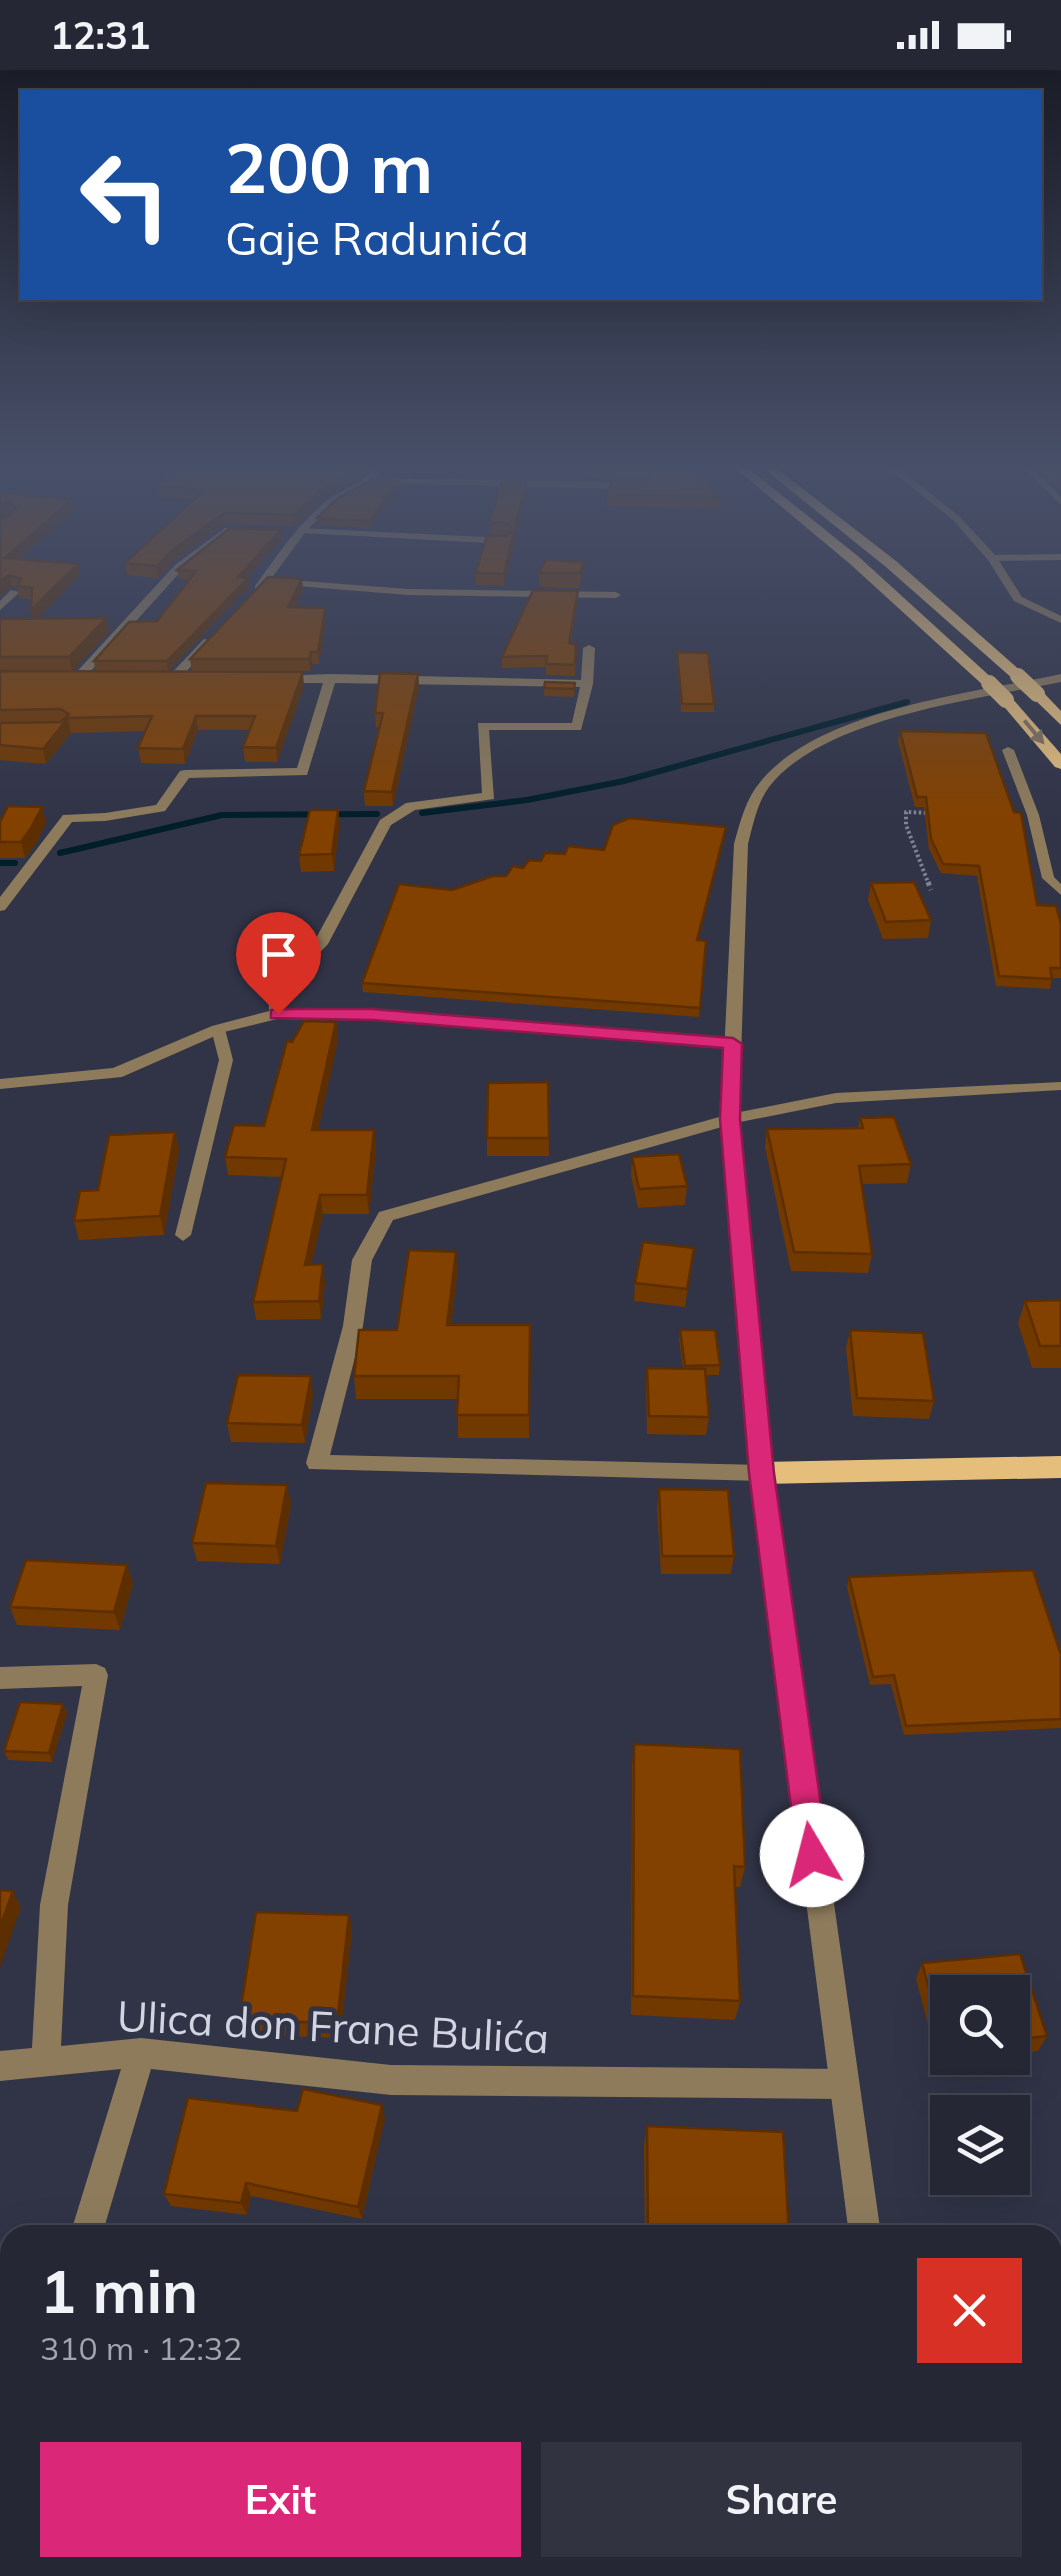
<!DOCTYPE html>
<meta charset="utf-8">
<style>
:root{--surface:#252735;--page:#313341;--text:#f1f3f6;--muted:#a3a5ad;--line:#424450;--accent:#db2777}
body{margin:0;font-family:Mulish,sans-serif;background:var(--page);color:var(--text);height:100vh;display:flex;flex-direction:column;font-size:38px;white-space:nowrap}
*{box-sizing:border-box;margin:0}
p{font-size:32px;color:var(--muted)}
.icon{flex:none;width:55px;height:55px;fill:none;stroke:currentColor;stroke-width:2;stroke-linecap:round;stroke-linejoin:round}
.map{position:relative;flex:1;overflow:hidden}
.panel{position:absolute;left:0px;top:2155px;width:1062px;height:352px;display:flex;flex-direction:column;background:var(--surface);border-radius:30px 30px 0 0;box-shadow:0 10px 40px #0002,0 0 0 2px var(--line)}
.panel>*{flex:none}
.guide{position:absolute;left:20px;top:20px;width:1022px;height:210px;border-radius:0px;box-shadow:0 10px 40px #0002,0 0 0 2px var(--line);background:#1a4fa0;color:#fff;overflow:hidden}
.buttons{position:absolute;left:930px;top:1905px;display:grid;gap:20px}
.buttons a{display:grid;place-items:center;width:100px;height:100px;border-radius:0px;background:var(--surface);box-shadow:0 10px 40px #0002,0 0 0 2px var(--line);font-size:50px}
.pin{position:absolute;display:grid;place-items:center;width:85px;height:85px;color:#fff;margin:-102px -42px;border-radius:50% 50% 50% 0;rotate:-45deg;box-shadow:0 0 10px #0007}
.pin .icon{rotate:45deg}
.me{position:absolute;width:110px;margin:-55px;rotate:352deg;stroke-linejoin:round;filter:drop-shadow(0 0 8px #0008)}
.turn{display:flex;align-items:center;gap:35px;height:210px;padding:0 40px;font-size:45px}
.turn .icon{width:130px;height:130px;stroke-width:2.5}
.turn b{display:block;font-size:70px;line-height:85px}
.round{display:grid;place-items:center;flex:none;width:105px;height:105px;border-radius:0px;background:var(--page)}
.headline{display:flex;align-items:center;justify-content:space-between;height:170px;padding:0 40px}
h1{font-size:60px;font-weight:700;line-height:75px}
.primary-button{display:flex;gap:20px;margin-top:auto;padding:20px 40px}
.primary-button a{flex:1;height:115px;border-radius:0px;background:var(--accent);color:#fff;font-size:40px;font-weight:700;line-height:115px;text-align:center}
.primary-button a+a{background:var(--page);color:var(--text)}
.status{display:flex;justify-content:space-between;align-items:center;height:70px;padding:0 50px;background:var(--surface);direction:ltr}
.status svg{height:28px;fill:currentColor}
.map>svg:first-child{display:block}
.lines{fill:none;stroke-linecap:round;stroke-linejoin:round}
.stream{stroke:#001e2a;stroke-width:6}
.path-far1{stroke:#808393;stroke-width:4;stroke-dasharray:2.5 2.5;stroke-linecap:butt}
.path{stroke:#808393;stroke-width:5;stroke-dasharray:4 4;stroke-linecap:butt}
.service{fill:#8d7b5c;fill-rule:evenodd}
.minor{fill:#8d7b5c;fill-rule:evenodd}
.tertiary{fill:#8d7b5c;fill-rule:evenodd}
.primary{fill:#e5be7c;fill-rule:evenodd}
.primary-bridge{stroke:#e5be7c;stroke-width:16}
.wall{fill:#713800}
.shaded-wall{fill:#5c2e00}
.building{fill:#834100;stroke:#5c2e00;stroke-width:2.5}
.oneway{fill:#82725f}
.route{fill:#db2777;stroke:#8e194d;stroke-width:2.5}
.labels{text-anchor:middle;stroke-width:10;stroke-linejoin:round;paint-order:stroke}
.near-street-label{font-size:42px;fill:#d2d5e1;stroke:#313447}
</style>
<div class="status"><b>12:31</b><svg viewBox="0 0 49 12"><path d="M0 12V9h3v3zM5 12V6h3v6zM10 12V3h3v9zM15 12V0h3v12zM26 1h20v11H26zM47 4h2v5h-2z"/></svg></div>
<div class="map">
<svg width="1061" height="2506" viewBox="0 0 1061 2506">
<rect width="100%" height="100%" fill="#313447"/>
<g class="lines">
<g class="stream">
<polyline points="422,743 527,730 624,711 907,632"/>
<polyline points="60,783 222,745 377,744"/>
<polyline points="0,793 15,793"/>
</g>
<polyline class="path-far1" points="929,815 906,755 906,742 932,743"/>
<polyline class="path" points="928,812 931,820"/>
<g class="service">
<polygon points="1024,398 1033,398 1061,427 1061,435"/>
<polygon points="300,458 506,468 510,471 506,474 303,463"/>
<polygon points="1061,484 1061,490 992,491 988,488 992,485"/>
<polygon points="1008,677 1014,680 1039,745 1054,807 1061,814 1061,825 1042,808 1027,745 1002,680"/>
<polygon points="218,955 225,959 233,990 191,1165 183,1171 175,1165 219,990 211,959"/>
<polygon points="1061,1012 1061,1020 836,1033 730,1054 722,1049 730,1044 836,1023"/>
<polygon points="437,2498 468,2498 468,2506 436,2506"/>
</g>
<g class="minor">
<path d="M 373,398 L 382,398 L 376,408 L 638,413 L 643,416 L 638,419 L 371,413 L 335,433 L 307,460 L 263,520 L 255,520 L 255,516 C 277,486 298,453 328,430 C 343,418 362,415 373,398 Z"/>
<polygon points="888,398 898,398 959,446 996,486 1022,527 1061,546 1061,553 1014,531 988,490 953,450"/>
<polygon points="225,458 239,460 183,499 80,613 72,613 72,607 175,495"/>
<polygon points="277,509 408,519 616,522 621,525 616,528 408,525 273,514 272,512"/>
<polygon points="11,520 20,522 0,540 0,531"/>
<polygon points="204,569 214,571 176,613 168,613 168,607"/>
<polygon points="589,575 595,578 593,614 581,660 489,660 494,729 415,740 391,755 328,874 284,920 285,939 372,940 733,969 739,971 739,977 372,950 277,949 224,962 122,1007 0,1019 0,1009 113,998 212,956 269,941 268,919 314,872 380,750 406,733 482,723 478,653 572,653 580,617 335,613 307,705 189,708 165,741 105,751 72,752 5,840 0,841 0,827 63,745 105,743 156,735 180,701 185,700 297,698 323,613 277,613 271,609 273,606 331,604 581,610 583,578"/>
<polygon points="730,1044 736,1045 739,1049 736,1053 393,1150 372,1190 363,1256 330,1385 762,1395 770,1397 773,1403 770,1409 762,1411 309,1399 306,1393 343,1256 352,1190 379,1142"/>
<polygon points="96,1594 105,1598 108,1605 68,1835 61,1976 141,1968 391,1995 843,1999 854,2003 858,2014 854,2025 843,2029 391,2025 151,1999 102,2165 70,2165 121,1999 0,2011 0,1981 32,1978 40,1835 82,1616 0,1619 0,1597"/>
<polygon points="10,2482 10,2498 32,2498 31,2506 0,2506 0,2488"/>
</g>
<g class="tertiary">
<path d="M 1061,604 L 1061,612 C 979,629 823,647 769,717 C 757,733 753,755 748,774 L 739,1049 L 773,1403 L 881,2165 L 849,2165 L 751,1403 L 721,1049 L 734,774 C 740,752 746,728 761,711 C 821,639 973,623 1061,604 Z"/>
<polygon points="895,2498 931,2498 932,2506 896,2506"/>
</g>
<g class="primary">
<polygon points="735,398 748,398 859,487 994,610 994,616 984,616 849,493"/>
<polygon points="763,398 776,398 896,491 1023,603 1023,609 1013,609 886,497"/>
<polygon points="1032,621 1042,621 1061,641 1061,655 1032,627"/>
<polygon points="1001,627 1011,627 1061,684 1061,699 1055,697 1001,633"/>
<polygon points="1061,1386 1061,1408 762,1414 752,1411 748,1403 752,1395 762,1392"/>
</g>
<g class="primary-bridge">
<polyline points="1018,606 1037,624"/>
<polyline points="989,613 1006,630"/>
</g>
</g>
<g class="wall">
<polygon points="383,398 413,398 409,404 383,403"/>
<polygon points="590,398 691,398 720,427 720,439 607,436 607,424 646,410 590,408"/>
<polygon points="1037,398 1061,398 1061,419 1059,419"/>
<polygon points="364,405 326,426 295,456 225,454 173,492 158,508 127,505 125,493 194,430 160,427 159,416"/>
<polygon points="399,411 399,417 369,458 318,455 317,448"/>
<polygon points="0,422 73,441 18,489 80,505 37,548 109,562 72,601 0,601 0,549 33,549 32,529 19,528 17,518 12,516 0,526 13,443 11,442 0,447"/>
<polygon points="526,424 504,516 476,515 476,503 507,465 490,464 490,452"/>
<polygon points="282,469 247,508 249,517 168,601 95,601 94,591 157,551 189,510 179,509 177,500"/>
<polygon points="583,492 580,518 539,517 539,503"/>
<polygon points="303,520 295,537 326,549 319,594 312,594 310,601 192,601 190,589"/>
<polygon points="578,521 578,531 570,573 576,574 575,606 546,605 546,597 502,598 502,587"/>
<polygon points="677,582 714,634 714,642 681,642"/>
<polygon points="0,601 304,616 277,692 245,692 243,677 249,660 198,660 185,694 141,693 138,678 146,661 71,663 46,694 0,690"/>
<polygon points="418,604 419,617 393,736 365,736 364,721 380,657 376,657 375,643"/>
<polygon points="545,612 575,613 574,627 544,626"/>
<polygon points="900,661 1037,835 1061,854 1061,908 1052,908 1050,919 996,916 977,806 941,803 929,779 924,737 915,737 898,671"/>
<polygon points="42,737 46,753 35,775 25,788 0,788 0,752"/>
<polygon points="338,740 339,757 334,801 301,802 299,785"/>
<polygon points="725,765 698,870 706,871 699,947 363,922 362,913 452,820 506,806 541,791 565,784"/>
<polygon points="871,813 931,850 928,868 883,869 868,830"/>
<polygon points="336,952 338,970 318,1060 376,1078 369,1144 323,1144 311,1195 325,1213 321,1249 256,1250 253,1232 282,1107 228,1105 225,1087 264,1056 292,972"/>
<polygon points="548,1012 549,1086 487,1086 487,1068"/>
<polygon points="860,1048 911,1094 907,1113 862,1114 872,1184 868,1203 791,1201 765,1077 767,1059 858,1058"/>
<polygon points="175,1062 179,1080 164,1165 79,1170 74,1151 98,1120"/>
<polygon points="632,1087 687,1116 685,1135 638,1138 631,1105"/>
<polygon points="694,1178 685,1237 634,1231 635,1213"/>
<polygon points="456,1182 457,1205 451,1255 530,1255 529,1368 458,1368 458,1329 356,1329 354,1306 397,1260"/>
<polygon points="1061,1230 1061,1298 1032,1298 1018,1253 1025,1231"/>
<polygon points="680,1260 720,1295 719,1305 706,1305 709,1347 706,1365 647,1364 646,1316 647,1298 683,1298 679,1269"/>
<polygon points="850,1260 934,1331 929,1349 853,1346 846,1278"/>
<polygon points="313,1325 305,1373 231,1372 227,1353"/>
<polygon points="659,1419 734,1486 731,1504 661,1504 657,1438"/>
<polygon points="291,1433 280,1494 197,1491 192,1473"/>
<polygon points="849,1507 1061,1585 1061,1658 904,1665 891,1614 870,1615 847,1517"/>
<polygon points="133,1513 120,1560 17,1555 10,1537"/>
<polygon points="63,1634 67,1643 52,1692 8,1690 4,1681"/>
<polygon points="634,1674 745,1797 740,1817 735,1817 740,1931 735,1950 631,1945 632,1695"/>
<polygon points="349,1845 352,1861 340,1968 244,1965 239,1950"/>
<polygon points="1020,1884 1047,1966 1038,1981 1012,1984 1012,1922 948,1922 948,1988 977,1988 938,1992 916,1909 922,1893"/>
<polygon points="297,2041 385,2048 362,2149 251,2126 247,2145 171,2136 164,2124"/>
<polygon points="647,2056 789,2165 645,2165 644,2075"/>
<polygon points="0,2226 10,2226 10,2338 0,2339"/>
<polygon points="1052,2290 1061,2291 1061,2470 1052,2469"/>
</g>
<g class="shaded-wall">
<polygon points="357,398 370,398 364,405 326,426 295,456 294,445 325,416"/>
<polygon points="399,411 399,417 369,458 369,451"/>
<polygon points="526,413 526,424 504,516 504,504"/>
<polygon points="71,430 73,441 7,499 5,488"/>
<polygon points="9,431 11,442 0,447 0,435"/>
<polygon points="224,443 225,454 173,492 158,508 157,496 171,481"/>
<polygon points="281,460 282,469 239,517 238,507"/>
<polygon points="78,494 80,505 34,552 31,540"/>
<polygon points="9,505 12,516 0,526 0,512"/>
<polygon points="248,508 249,517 168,601 167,591"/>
<polygon points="302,509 303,520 289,549 288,537"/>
<polygon points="578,521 578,531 568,584 569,573"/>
<polygon points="325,538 326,549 319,594 318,582"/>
<polygon points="106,548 109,562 72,601 69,587"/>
<polygon points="311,582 312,594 310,601 309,589"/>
<polygon points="303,602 304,616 277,692 276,678"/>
<polygon points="418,604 419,617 393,736 392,722"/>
<polygon points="196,646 198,660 185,694 183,679"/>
<polygon points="68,648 71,663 46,694 43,679"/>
<polygon points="42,737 46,753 35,775 25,788 21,772"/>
<polygon points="338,740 339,757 334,801 332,784"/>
<polygon points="726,757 725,765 696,879 697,870"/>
<polygon points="336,952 338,970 314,1079 312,1060"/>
<polygon points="374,1060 376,1078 369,1144 367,1125"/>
<polygon points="175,1062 179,1080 164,1165 160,1146"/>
<polygon points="320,1125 323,1144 307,1213 305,1195"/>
<polygon points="456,1182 457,1205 448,1278 447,1255"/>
<polygon points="323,1194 325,1213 321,1249 319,1231"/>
<polygon points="311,1306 313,1325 305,1373 302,1355"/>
<polygon points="287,1415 291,1433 280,1494 276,1476"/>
<polygon points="127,1495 133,1513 120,1560 114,1542"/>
<polygon points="63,1634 67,1643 52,1692 49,1683"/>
<polygon points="13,1821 21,1837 0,1897 0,1857"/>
<polygon points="349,1845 352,1861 340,1968 337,1953"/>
<polygon points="382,2035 385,2048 362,2149 358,2137"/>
<polygon points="246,2113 251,2126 247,2145 241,2133"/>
<polygon points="178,2498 188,2498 185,2506 176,2506"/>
</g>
<g class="building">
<polygon points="179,398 357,398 325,416 294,445 224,443 171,481 157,496 125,493 205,420 159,416"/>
<polygon points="647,398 691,398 720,427 607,424 613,410 645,411 654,403"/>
<polygon points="1048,398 1061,398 1061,410"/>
<polygon points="502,409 526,413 504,504 476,503 487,465 506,466 514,460 506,453 490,452"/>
<polygon points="372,410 399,411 369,451 317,448 337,429"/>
<polygon points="0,422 71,430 5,488 78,494 31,540 32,518 17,516 21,509 9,505 0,512 0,449 17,441 9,431 0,435"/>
<polygon points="230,458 281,460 238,507 248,508 167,591 94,591 129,552 157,551 196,501 177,500"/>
<polygon points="546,490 583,492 581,503 539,503"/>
<polygon points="268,507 302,509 288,537 325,538 318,582 311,582 309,589 190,589"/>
<polygon points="533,520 578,521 569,573 576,574 575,595 546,594 547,586 502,587"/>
<polygon points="106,548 69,587 0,587 0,549"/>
<polygon points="677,582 708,583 714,634 682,634"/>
<polygon points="0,601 303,602 276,678 243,677 255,646 196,646 183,679 138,678 152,646 68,648 43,679 0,675 0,653 61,652 69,644 61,639 0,640"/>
<polygon points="380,603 418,604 392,722 364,721 383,643 375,643"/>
<polygon points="545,612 575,613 574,619 544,618"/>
<polygon points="900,661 986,663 1014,742 1021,743 1037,835 1056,836 1061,854 1061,898 1050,898 1052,909 999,906 979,796 943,794 931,769 926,727 917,727"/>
<polygon points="8,736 42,737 31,758 21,772 0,772 0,752"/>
<polygon points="310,740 338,740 332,784 299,785"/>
<polygon points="629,748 726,757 697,870 706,871 700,938 362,913 399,814 452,820 493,806 506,806 513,796 523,798 529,790 541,791 545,783 565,784 568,776 604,780 613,755"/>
<polygon points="914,812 931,850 886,852 871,813"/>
<polygon points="304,951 336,952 312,1060 374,1060 367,1125 320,1125 305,1195 323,1194 319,1231 253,1232 286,1089 225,1087 234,1055 264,1056 287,971 292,972"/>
<polygon points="548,1012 549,1068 487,1068 488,1013"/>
<polygon points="894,1047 911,1094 859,1096 872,1184 794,1182 767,1059 863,1058 860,1048"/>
<polygon points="175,1062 160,1146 74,1151 80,1121 98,1120 109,1065"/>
<polygon points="679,1084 687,1116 639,1119 632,1087"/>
<polygon points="643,1172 694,1178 687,1219 635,1213"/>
<polygon points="409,1180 456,1182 447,1255 530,1255 529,1345 457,1345 459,1306 354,1306 359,1260 397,1260"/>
<polygon points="1061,1230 1061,1276 1040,1276 1025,1231"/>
<polygon points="680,1260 715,1260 720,1295 685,1296"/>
<polygon points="850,1260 923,1263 934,1331 857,1328"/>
<polygon points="647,1298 705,1299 709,1347 649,1346"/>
<polygon points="238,1305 311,1306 302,1355 227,1353"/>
<polygon points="206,1413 287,1415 276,1476 192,1473"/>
<polygon points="659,1419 728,1420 734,1486 662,1486"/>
<polygon points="26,1490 127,1495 114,1542 10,1537"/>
<polygon points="1033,1500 1061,1585 1061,1649 906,1656 894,1605 873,1607 849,1507"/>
<polygon points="20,1632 63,1634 49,1683 4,1681"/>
<polygon points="634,1674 740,1679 745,1797 734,1796 740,1931 633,1926"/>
<polygon points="0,1820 13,1821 0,1857"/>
<polygon points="256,1842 349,1845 337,1953 239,1950"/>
<polygon points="1020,1884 1047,1966 1012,1970 1012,1922 948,1922 948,1977 945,1977 922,1893"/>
<polygon points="303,2019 382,2035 358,2137 246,2113 241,2133 164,2124 188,2028 297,2041"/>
<polygon points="647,2056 783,2062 789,2165 648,2165"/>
<polygon points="0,2226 10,2226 10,2328 0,2329"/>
<polygon points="1052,2290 1061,2291 1061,2461 1052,2460"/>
<polygon points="64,2498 178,2498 176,2506 61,2506"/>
</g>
<defs><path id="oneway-solid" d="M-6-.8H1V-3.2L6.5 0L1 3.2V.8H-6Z" transform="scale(2.5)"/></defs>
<use class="oneway" href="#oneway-solid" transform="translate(1034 662) rotate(50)"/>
<linearGradient id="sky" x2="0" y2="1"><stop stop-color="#1b1d27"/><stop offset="0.53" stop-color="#485069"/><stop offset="1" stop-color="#485069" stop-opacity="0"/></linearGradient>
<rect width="1061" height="749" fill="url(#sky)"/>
<polygon class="route" points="278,939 372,939 733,968 742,974 740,1049 774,1403 828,1785 823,1795 812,1800 802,1795 797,1785 749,1403 720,1049 723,978 372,950 271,948 271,940"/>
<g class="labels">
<g class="near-street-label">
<text transform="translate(333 1957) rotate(3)" y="15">Ulica don Frane Bulića</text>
</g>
</g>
</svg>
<div class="buttons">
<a><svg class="icon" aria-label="search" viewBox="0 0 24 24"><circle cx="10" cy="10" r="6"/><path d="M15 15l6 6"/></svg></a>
<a><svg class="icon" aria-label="layers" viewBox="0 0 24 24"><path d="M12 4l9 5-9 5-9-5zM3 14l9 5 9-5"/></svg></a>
</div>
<div class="pin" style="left:278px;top:944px;background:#d93025"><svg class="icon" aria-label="arrive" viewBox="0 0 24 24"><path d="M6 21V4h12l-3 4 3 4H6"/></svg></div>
<svg class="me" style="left:812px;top:1785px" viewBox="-20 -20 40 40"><circle r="19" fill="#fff"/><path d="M0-13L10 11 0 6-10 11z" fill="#db2777"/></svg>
<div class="guide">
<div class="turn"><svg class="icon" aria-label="left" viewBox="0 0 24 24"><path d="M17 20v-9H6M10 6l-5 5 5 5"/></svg><div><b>200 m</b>Gaje Radunića</div></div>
</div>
<section class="panel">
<div class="headline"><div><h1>1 min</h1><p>310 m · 12:32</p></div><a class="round" style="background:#d93025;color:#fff"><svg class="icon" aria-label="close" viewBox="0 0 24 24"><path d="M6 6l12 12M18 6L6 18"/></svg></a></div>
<div class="primary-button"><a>Exit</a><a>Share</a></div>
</section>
</div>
